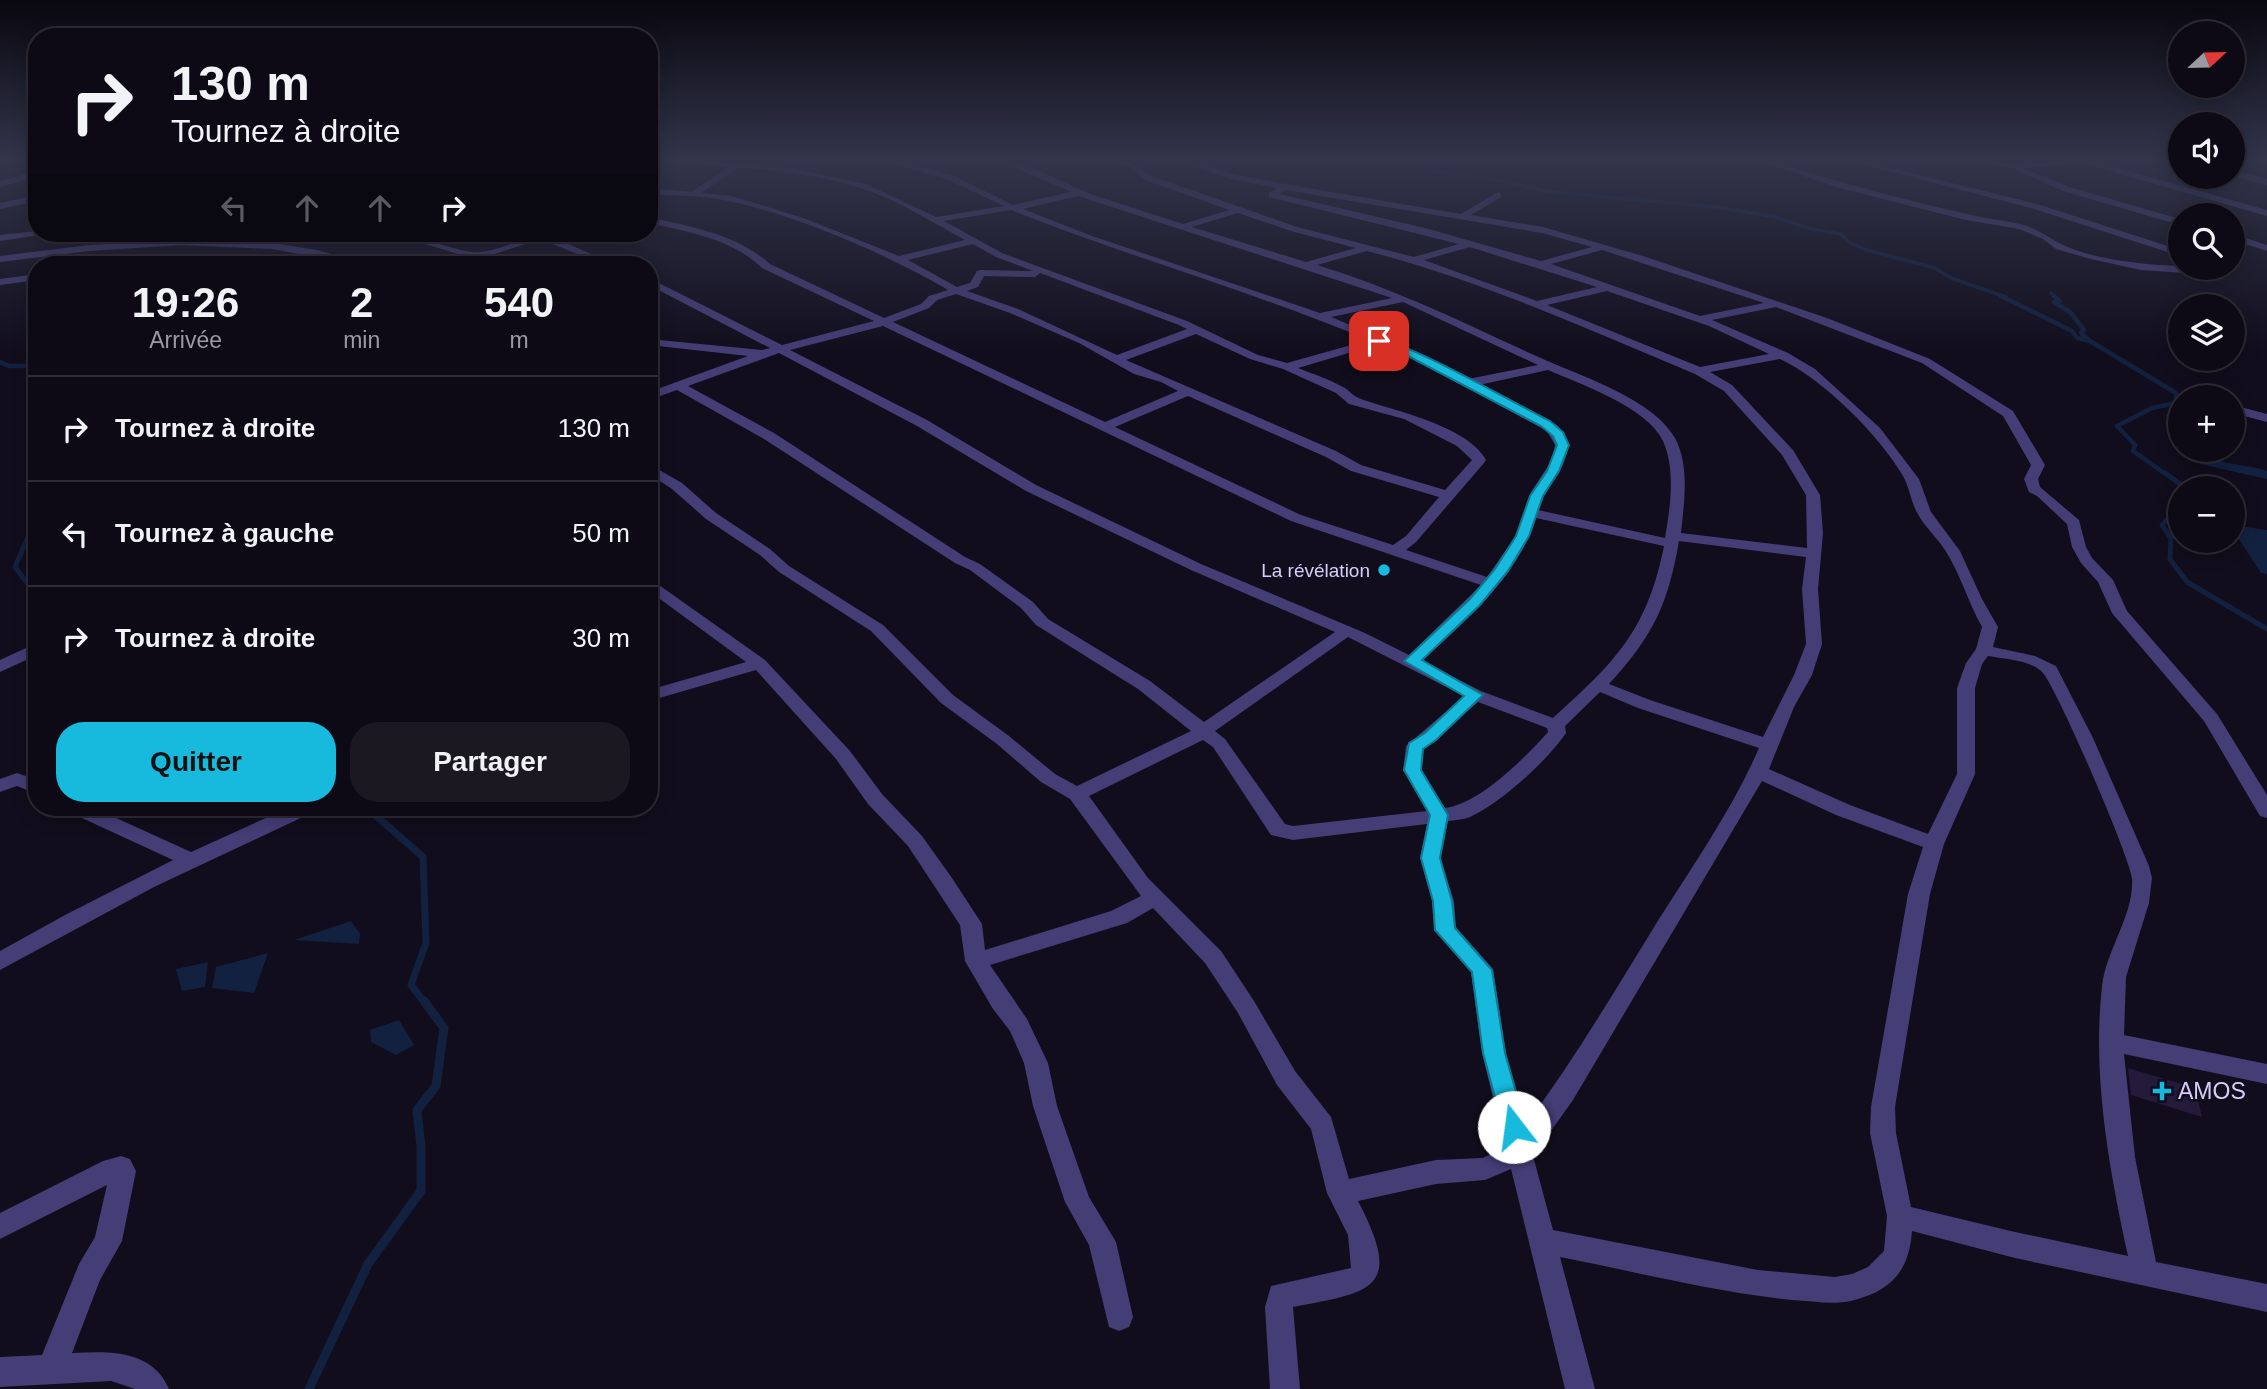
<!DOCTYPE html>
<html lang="fr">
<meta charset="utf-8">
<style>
:root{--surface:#0d0a15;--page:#1b1822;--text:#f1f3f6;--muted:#9a9aa0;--line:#2d2b34;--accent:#17badd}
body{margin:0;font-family:Helvetica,sans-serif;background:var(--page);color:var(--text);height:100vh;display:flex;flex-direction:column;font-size:26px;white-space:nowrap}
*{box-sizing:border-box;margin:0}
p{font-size:23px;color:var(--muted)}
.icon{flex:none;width:38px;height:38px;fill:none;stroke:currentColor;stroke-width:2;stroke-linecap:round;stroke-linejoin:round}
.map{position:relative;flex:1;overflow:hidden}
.side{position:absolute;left:28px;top:256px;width:630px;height:560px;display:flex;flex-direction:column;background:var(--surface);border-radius:28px;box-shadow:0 4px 18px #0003,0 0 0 2px var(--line)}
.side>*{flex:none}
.banner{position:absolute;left:28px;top:28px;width:630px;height:214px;border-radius:28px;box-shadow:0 4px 18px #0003,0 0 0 2px var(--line);background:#0d0a15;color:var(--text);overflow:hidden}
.needle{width:46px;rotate:68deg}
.controls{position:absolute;left:2168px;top:21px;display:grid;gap:14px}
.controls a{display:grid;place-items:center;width:77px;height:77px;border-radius:50%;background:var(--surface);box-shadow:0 4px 18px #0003,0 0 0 2px var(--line);font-size:35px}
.pin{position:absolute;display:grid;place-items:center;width:60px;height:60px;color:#fff;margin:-30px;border-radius:14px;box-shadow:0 4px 10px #0006}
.me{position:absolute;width:77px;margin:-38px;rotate:345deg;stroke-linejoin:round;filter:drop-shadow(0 0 5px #0008)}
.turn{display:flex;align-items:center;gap:24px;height:147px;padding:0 28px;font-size:32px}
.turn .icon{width:91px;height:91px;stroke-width:2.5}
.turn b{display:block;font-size:49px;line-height:60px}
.lanes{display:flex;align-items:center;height:66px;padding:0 28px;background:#0003;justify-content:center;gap:35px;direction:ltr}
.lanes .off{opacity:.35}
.eta{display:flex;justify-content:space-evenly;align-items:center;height:119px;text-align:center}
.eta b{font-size:42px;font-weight:800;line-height:49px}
.cta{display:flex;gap:14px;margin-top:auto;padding:14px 28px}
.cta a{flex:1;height:80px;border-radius:28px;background:var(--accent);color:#111;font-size:28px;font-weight:800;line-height:80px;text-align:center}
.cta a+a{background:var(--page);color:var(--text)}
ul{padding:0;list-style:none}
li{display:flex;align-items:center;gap:21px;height:105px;padding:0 28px;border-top:2px solid var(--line)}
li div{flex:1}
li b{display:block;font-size:26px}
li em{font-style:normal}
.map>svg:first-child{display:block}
.water{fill:#122140}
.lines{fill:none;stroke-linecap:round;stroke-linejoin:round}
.stream-far4{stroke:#122140;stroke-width:3.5}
.stream-far3{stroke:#122140;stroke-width:4.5}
.stream-far2{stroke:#122140;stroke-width:5}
.stream-far1{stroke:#122140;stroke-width:7}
.stream{stroke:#122140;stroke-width:9}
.building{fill:#241b3b}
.street{fill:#443d76;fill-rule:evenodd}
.route{fill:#17badd;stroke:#0f7990;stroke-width:2}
.poi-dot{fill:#17badd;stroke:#110d1c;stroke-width:2.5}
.labels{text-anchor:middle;stroke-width:5;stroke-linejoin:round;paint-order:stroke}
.poi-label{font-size:19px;fill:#d6cefa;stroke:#110d1c;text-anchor:end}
.near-poi-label{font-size:23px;fill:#d6cefa;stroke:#110d1c;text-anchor:start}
</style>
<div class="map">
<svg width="2267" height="1389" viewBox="0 0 2267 1389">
<rect width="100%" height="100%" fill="#110d1c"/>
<g class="water">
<polygon points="2201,458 2262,469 2267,471 2267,479 2200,464"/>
<polygon points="2233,525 2267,530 2267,574 2261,573 2233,530"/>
<polygon points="351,921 360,934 359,944 294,940"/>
<polygon points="268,953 254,993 212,988 216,967"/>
<polygon points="208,962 205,987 182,991 176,969"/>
<polygon points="399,1020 414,1045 396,1055 371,1042 370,1030"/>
</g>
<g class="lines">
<g class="stream-far4">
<polyline points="1347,160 1497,180 1550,192 1715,207 1776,217 1807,228 1841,234 1850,243 1867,250 1935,268 1951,278 2006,297"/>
<polyline points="2051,293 2056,297"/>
</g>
<g class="stream-far3">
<polyline points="2001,296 2072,331 2077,338 2090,341 2176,393 2176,403 2152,408 2117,426 2135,445 2133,451 2167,475"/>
<polyline points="2054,296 2060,301 2054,302 2070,312 2084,330 2081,333 2088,339"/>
<polyline points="0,362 9,366 37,366"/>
</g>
<g class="stream-far2">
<polyline points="2165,473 2186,488"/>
<polyline points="2180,508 2162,525 2171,538 2170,559 2187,582 2267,629"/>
<polyline points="37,516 15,567 37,596"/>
</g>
<polyline class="stream-far1" points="366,807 423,857 426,943 411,985 425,1003"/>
<polyline class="stream" points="309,1389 368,1264 421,1191 421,1146 417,1110 436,1086 444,1028 424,1001"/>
</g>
<polygon class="building" points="2128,1068 2195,1088 2202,1117 2131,1095"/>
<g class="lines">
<g class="street">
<path d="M 658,160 L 780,166 L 866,184 L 936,217 L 1004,206 L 946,179 L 884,160 L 896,160 L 952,175 L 1013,205 L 1071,192 L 997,160 L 1024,164 L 1090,194 L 1183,224 L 1229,210 L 1143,179 L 1130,167 L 1110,160 C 1127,159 1136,164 1149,175 L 1297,227 L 1414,257 L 1459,244 L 1269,197 L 1269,193 L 1277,188 L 1231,179 L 1176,160 L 1188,160 L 1236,175 L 1285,184 L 1461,214 L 1498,192 L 1501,193 L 1501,197 L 1471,215 L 1543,227 L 1646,257 L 1827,318 L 1930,359 L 2013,411 L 2045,465 L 2038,479 L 2040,487 L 2079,520 L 2086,547 L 2092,558 L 2113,580 L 2127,611 L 2217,714 L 2267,795 L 2267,818 L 2260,816 L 2204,721 L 2112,613 L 2098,582 L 2081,563 L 2072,547 L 2067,524 L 2037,496 L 2029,492 L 2024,479 L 2031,465 L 2003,416 L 1922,363 L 1776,307 L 1712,320 L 1788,353 L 1815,369 L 1880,428 L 1919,479 L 1931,512 L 1960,551 L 1982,599 L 1998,627 L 1993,647 L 2035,656 L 2056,666 L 2093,738 L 2149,866 L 2152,878 L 2149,903 L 2126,977 L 2124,1035 L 2267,1064 L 2267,1084 L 2124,1054 L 2135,1157 L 2156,1262 L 2267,1284 L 2267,1312 L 2015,1258 L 1912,1231 C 1909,1272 1891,1291 1851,1301 C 1832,1305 1812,1301 1792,1300 C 1714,1292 1637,1272 1560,1257 L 1595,1389 L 1565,1389 L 1511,1169 L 1485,1180 L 1436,1184 L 1358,1201 C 1404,1289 1373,1292 1293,1307 L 1300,1389 L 1270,1389 L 1265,1307 L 1271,1286 L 1351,1268 L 1348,1235 L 1327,1193 L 1311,1129 L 1277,1085 L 1238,1013 L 1205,963 L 1153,908 L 1127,923 L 990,965 L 1027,1019 L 1048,1063 L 1057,1106 L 1089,1197 L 1116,1242 L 1133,1317 L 1129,1327 L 1119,1331 L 1109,1327 L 1089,1245 L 1065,1202 L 1033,1106 L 1024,1063 L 1010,1031 L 993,1009 L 965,961 L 960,925 L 908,846 L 868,804 L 836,759 L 756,670 L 649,701 L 649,690 L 746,662 L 649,591 L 649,578 L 765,660 L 850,751 L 882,794 L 922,836 L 952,878 L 982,924 L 985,950 L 1111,911 L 1141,896 L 1070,799 L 1041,782 L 997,744 L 941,703 L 871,631 L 779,572 L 760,555 L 706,519 L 672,489 L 649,474 L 649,464 L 682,483 L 716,513 L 770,549 L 789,566 L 883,625 L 953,695 L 1009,736 L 1055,774 L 1077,786 L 1191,731 L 1138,689 L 1036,625 L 1021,608 L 970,570 L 955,563 L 764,439 L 677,390 L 649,400 L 649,392 L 748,356 L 649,345 L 649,339 L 762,350 L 770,348 L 649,285 L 649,278 L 782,345 L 874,321 L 762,268 C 732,239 689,232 649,223 L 649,217 C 691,227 737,234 770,264 L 884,318 L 921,304 L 929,296 L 948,290 C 889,255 796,215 729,201 C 704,195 675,196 649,194 L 649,188 L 691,192 L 729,167 ZM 738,168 C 778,169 821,176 860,188 C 897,199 931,222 965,240 L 899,256 L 806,219 L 732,196 L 701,193 ZM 1286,190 L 1542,233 L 1592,247 L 1541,261 L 1425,228 L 1279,194 ZM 1078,196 L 1392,298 L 1320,313 L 1092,236 L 1023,209 ZM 1011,210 C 1129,257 1252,291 1369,340 L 1287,363 L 1258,355 L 1187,321 L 1002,253 L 944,221 ZM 1238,213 L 1291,231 L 1356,248 L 1306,262 L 1192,227 ZM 973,244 L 996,257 L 1033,271 L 981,270 L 977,271 L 970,283 L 957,287 L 908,260 ZM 1470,247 L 1597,287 L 1537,301 L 1424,260 ZM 1602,250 L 1764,303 L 1700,316 L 1551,264 ZM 1367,251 C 1480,280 1587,329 1695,374 L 1724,391 L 1782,455 L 1806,495 L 1807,548 L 1681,533 C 1684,503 1690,466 1675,438 C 1652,397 1574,374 1534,355 C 1462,322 1393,288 1317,265 ZM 1040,273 L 1179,325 L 1187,329 L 1117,355 L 1018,309 L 967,291 L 978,287 L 984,276 L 1035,277 ZM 1607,291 L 1709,326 L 1769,354 L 1700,367 L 1547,305 ZM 956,294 L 1010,313 L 1079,343 L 1134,374 L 1161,382 L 1178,391 L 1105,422 L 893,322 L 929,308 L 937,300 ZM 1403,302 L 1538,365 L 1468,379 L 1416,352 L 1331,317 ZM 883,326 L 1291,521 L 1481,585 L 1409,655 L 1365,633 L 1201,564 L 1036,485 L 927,420 L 790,350 ZM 1196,334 L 1250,359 L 1283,369 L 1336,393 L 1349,404 L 1404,419 L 1457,446 L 1472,460 L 1445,490 L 1361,465 L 1336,451 L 1126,360 ZM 1379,344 L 1408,356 L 1547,431 L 1555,445 L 1552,460 L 1531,492 L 1515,537 L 1487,577 L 1406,550 L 1416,542 L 1484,463 L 1486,460 C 1468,426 1395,411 1361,399 C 1354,397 1350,391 1343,387 C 1329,379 1313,374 1298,368 ZM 779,353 L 917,426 L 1026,491 L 1191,570 L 1335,632 L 1204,722 L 1150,681 L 1048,619 L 1033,602 L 980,564 L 965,557 L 774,433 L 688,386 ZM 1780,359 C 1823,379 1879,435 1903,476 C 1910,488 1911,504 1919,516 C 1926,528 1937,538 1945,550 C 1960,573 1968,602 1982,627 L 1976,649 L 1966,663 L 1957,688 L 1957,774 L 1928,834 L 1850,805 L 1769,769 L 1794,707 L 1812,675 L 1822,644 L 1818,589 L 1823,533 L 1820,495 L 1793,450 L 1732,385 L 1710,372 ZM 1548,370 C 1580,384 1647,407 1663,441 C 1676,470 1670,508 1665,538 L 1538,510 C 1548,477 1584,459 1557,425 L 1479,385 ZM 1188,396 L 1326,457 L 1351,471 L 1439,497 L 1406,536 L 1393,545 L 1301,515 L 1115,427 ZM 1536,518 L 1664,546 C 1647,631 1615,662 1553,718 L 1481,691 L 1422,661 C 1465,621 1518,577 1536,518 ZM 1679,541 L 1806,557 L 1802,589 L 1806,644 L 1794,675 L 1763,737 L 1650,700 L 1609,684 C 1653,636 1668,605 1679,541 ZM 1348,637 L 1464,696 L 1406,746 L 1403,770 L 1427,811 L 1293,826 L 1285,824 L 1225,739 L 1215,731 ZM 1988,656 C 2004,659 2032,660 2043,673 C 2058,691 2130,857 2132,879 C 2134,915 2106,950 2102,986 C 2092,1076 2109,1168 2128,1256 L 2015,1232 L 1911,1207 L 1896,1133 L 1895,1107 L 1930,894 L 1944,844 L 1975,774 L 1975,688 L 1982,664 ZM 1600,692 L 1638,708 L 1759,748 C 1733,808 1694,864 1659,919 C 1616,989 1574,1060 1525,1126 L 1506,1053 L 1493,969 L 1456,927 L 1454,901 L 1440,858 L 1448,821 C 1455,820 1463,820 1470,817 C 1501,803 1547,761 1566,733 L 1565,726 ZM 1478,702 L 1547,728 L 1548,732 C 1525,758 1479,804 1445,808 L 1421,770 L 1424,748 ZM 1203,740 L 1213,747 L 1271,835 L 1293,840 L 1427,824 L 1420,858 L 1432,901 L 1434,930 L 1471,972 L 1482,1053 L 1505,1147 L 1483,1158 L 1436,1160 L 1349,1179 L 1331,1117 L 1295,1071 L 1254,1001 L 1221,951 L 1148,878 L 1089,796 ZM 1762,781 L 1836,815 L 1923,847 L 1908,894 L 1871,1107 L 1870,1133 L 1887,1216 L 1884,1251 L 1868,1267 L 1852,1274 L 1835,1277 L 1758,1270 L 1553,1230 L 1533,1156 L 1573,1100 Z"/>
<path d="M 1755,160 L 1767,160 C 1831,180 1897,198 1963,213 C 1982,218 2001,220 2020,224 C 2037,228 2048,238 2063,245 C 2107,265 2174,266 2220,268 L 2200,274 L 2141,270 L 2091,259 L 2056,249 L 2043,239 L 2019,229 L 1966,220 L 1840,188 Z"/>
<polygon points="1846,160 1859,160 2037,204 2180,250 2180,256 2031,208"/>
<polygon points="1964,160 2013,164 2098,160 2096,162 2267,210 2267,216 2082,163 2022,168 2069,187 2180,219 2180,225 2063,191 2011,168"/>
<polygon points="2174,160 2180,160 2180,162 2175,162"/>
<polygon points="2233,170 2267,179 2267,185 2233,176"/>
<polygon points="37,171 37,176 0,187 0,181"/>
<polygon points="37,195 37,201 0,209 0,203"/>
<polygon points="37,231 52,233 0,241 0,235"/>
<path d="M 389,233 C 417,232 460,255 481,252 C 507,249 529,233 556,233 L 550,236 L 614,264 L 601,264 L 541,239 L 488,256 L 504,264 L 491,264 Z"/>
<polygon points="2233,234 2267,245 2267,251 2233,240"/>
<polygon points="181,240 273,243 317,250 366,264 350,264 273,249 181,245 90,251 0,262 0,256 90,245"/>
<polygon points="37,274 37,280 0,285 0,279"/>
<polygon points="2233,405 2267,414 2267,422 2233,413"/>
<polygon points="37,643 37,655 0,672 0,660"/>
<polygon points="17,773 37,780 37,794 17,786 0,792 0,779"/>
<polygon points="66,807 92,807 191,852 290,807 305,807 308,811 305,816 154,887 0,970 0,951 65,915 173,860 69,812"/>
<path d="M 121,1156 L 130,1159 L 136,1171 L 122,1241 L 100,1280 L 72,1353 C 109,1351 152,1349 169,1389 L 135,1389 L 111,1381 L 0,1387 L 0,1357 L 42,1355 L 79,1264 L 95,1237 L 107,1185 L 0,1239 L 0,1213 L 103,1161 Z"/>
</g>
</g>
<linearGradient id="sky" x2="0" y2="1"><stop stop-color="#09070f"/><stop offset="0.45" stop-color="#32354b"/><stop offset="1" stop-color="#32354b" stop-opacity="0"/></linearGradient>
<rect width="2267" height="354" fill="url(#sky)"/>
<path class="route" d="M 1375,339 C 1398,336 1521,407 1550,421 L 1563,432 L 1569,445 L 1559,471 L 1543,496 L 1529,536 L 1508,571 L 1480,605 L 1422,660 L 1483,695 L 1436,740 L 1423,749 L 1421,770 L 1448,815 L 1440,858 L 1452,901 L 1455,928 L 1492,970 L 1505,1053 L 1526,1127 L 1523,1134 L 1514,1137 L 1506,1134 L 1503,1127 L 1483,1053 L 1472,972 L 1435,930 L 1433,901 L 1421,858 L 1430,815 L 1404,770 L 1409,743 L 1425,733 L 1464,696 L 1404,661 L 1470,599 L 1495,569 L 1516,536 L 1530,496 L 1547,471 L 1557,445 L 1553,436 L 1541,426 L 1408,356 L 1375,343 Z"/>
<g class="poi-dot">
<circle cx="1384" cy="570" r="7"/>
<path d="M2158.5 1080.5h7v7h7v7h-7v7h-7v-7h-7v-7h7z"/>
</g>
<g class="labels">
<g class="poi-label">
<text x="1370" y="577">La révélation</text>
</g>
<g class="near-poi-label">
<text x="2178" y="1099">AMOS</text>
</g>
</g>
</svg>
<div class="controls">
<a><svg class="needle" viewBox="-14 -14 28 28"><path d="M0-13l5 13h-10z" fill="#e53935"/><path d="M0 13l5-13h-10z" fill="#9a9aa0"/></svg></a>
<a><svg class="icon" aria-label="sound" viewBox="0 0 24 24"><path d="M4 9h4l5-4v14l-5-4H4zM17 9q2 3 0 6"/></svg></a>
<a><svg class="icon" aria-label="search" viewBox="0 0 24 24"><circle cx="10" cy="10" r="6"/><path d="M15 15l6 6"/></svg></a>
<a><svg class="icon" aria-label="layers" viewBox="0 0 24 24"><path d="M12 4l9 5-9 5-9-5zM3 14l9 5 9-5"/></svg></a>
<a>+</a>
<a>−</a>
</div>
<div class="pin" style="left:1379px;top:341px;background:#d93025"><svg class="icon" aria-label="arrive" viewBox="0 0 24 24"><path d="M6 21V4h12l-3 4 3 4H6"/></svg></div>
<svg class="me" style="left:1514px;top:1127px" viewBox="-20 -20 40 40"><circle r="19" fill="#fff"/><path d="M0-13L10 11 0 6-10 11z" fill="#17badd"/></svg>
<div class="banner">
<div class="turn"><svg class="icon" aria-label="right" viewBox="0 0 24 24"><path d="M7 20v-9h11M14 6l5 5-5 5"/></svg><div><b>130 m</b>Tournez à droite</div></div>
<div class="lanes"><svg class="icon off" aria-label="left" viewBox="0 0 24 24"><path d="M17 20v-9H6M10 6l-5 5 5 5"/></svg><svg class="icon off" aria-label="ahead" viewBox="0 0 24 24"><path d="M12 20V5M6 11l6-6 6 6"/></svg><svg class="icon off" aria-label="ahead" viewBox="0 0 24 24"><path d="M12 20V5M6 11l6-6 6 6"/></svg><svg class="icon" aria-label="right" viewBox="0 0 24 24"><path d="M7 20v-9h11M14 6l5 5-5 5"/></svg></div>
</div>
<section class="side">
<div class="eta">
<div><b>19:26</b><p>Arrivée</p></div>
<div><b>2</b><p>min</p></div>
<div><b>540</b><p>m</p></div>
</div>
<ul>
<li><svg class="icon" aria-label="right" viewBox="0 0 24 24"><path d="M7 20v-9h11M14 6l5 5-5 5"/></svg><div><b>Tournez à droite</b></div><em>130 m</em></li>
<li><svg class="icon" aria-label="left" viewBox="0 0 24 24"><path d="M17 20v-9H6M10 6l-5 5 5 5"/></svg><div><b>Tournez à gauche</b></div><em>50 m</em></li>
<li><svg class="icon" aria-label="right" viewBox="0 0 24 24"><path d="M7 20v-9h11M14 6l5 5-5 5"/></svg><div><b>Tournez à droite</b></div><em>30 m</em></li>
</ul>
<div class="cta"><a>Quitter</a><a>Partager</a></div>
</section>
</div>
